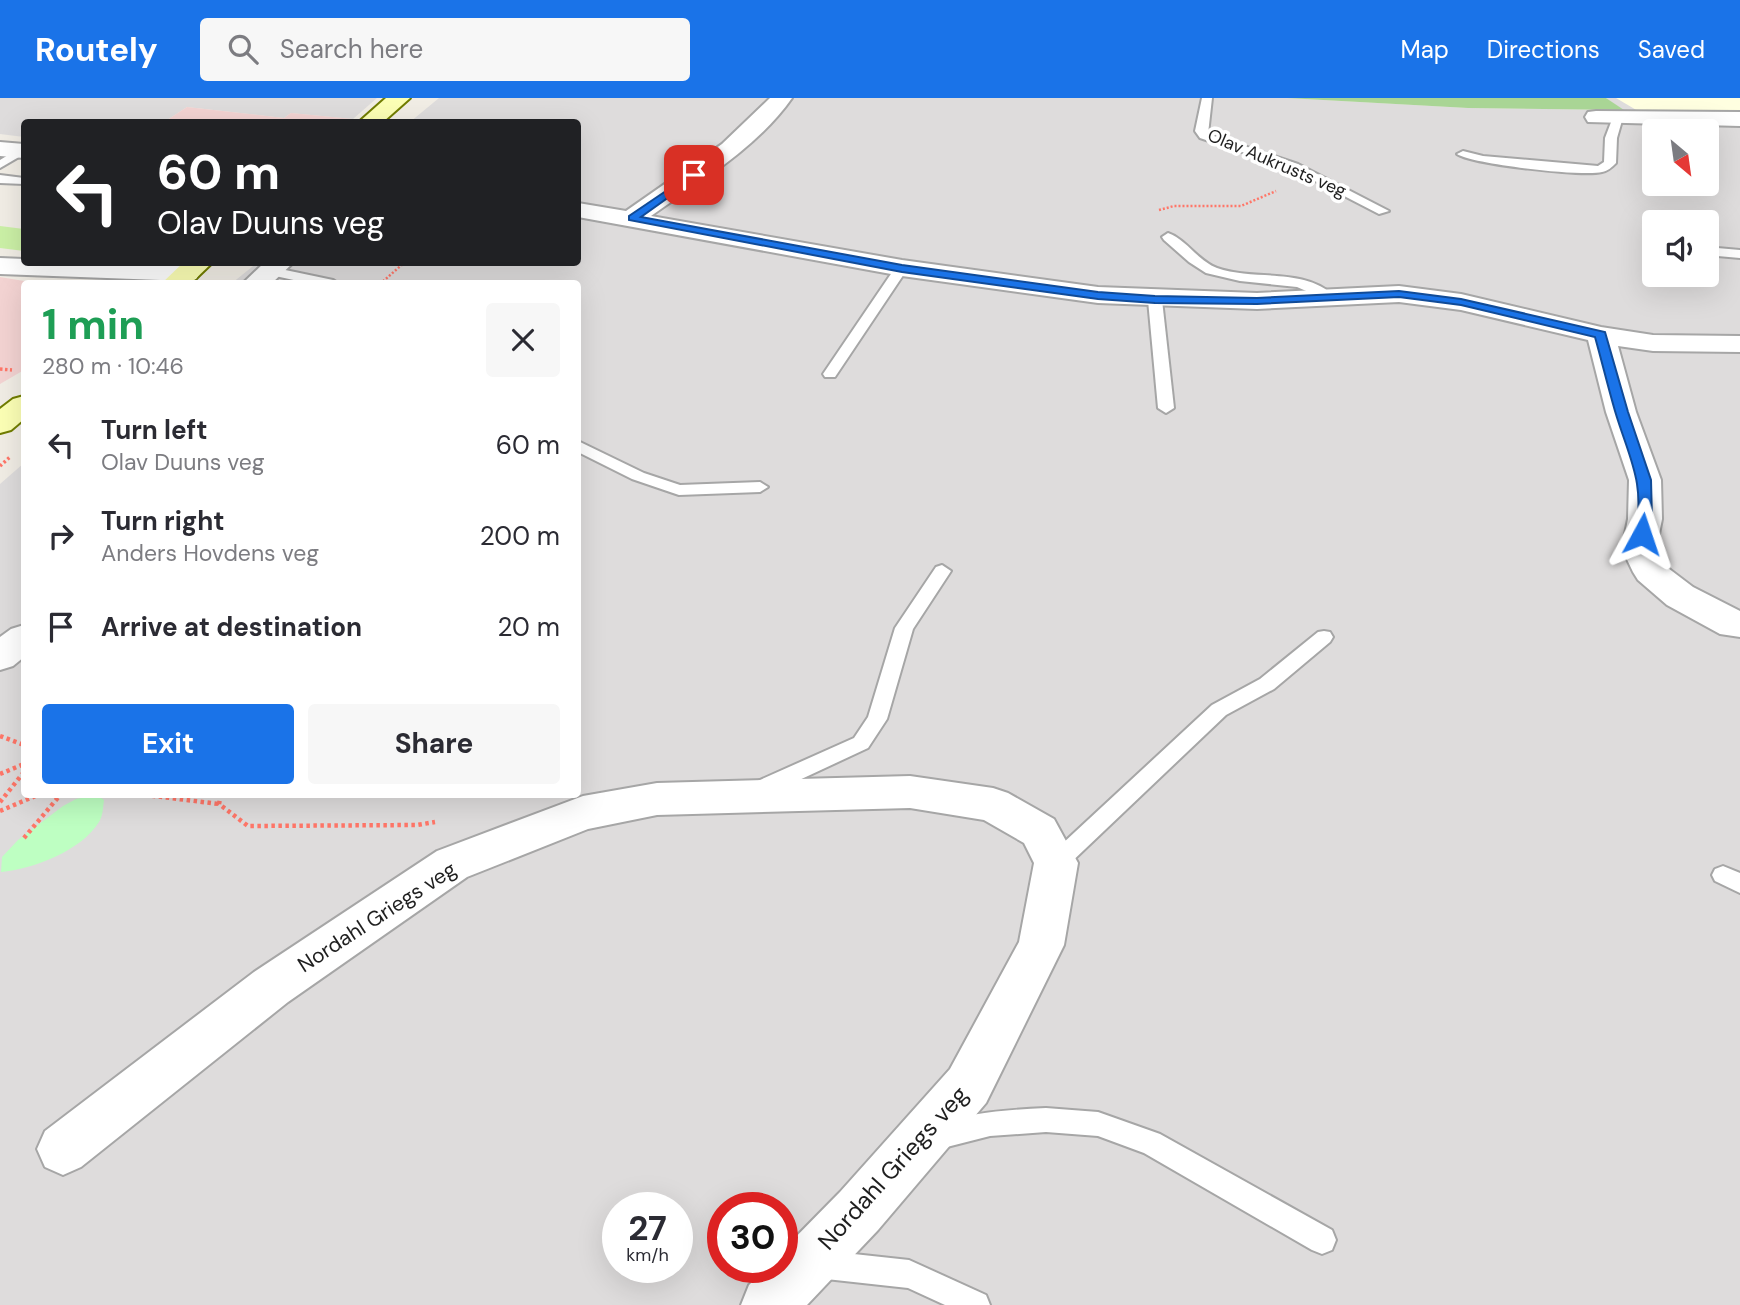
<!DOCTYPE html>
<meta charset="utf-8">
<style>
:root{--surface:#fff;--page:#f7f7f7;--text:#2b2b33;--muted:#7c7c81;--accent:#1a73e8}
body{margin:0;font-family:"DM Sans",sans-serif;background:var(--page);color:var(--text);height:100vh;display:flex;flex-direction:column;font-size:26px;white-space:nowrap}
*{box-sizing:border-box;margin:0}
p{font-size:23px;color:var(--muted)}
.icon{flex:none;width:38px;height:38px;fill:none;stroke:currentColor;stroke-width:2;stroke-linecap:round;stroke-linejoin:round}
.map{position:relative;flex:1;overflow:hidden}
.drawer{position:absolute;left:21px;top:182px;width:560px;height:518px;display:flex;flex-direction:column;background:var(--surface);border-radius:7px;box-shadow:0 7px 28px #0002}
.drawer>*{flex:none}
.guide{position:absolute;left:21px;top:21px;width:560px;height:147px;border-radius:7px;box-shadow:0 7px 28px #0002;background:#202124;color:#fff;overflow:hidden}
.needle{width:46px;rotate:151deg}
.buttons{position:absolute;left:1642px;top:21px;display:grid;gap:14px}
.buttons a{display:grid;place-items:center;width:77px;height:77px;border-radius:7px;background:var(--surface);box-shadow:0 7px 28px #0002;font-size:35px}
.speed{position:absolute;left:602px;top:1094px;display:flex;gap:14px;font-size:35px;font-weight:700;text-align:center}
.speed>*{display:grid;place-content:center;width:91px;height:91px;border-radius:50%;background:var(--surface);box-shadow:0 7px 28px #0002;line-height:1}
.speed small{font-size:18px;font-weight:400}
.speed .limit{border:10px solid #d22;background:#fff;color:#111}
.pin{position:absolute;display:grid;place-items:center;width:60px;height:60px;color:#fff;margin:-30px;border-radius:14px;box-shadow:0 4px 10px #0006}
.me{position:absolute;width:77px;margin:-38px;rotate:5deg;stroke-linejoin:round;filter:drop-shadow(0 0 5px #0008)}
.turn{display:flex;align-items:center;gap:24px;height:147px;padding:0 21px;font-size:32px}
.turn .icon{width:91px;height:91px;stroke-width:2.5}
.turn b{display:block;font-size:49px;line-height:60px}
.round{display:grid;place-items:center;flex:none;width:74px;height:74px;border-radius:7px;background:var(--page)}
.headline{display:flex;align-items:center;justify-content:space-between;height:119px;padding:0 21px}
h1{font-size:42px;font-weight:700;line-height:52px;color:#1e9e55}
.action{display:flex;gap:14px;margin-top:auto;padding:14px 21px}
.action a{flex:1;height:80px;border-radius:7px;background:var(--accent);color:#fff;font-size:28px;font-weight:700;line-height:80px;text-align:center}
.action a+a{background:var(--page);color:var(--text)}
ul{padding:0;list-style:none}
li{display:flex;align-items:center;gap:21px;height:91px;padding:0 21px}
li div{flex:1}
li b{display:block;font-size:26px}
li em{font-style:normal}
header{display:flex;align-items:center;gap:42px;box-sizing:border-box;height:98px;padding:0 35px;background:var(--accent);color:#fff}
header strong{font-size:33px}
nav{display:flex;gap:38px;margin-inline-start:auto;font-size:24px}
.search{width:490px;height:63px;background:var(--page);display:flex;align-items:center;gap:18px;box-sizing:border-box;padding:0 24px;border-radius:7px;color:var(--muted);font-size:26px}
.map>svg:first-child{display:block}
.residential{fill:#dedcdc;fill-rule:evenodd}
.commercial{fill:#f3d3d2}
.education{fill:#ffffe0}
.grass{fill:#cbf0a6}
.forest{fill:#a9d595}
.park{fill:#beffc2}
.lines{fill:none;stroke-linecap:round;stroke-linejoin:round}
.lane-casing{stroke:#a6a6a6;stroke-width:4}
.street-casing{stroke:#a6a6a6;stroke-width:4}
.secondary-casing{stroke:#717d00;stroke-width:4}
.path-far2{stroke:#ff7668;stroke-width:2.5;stroke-dasharray:2 2;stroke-linecap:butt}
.path-far1{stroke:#ff7668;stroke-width:3.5;stroke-dasharray:2.5 2.5;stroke-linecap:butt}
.path{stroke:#ff7668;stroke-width:4.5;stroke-dasharray:3.5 3.5;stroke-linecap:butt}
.lane{fill:#fff;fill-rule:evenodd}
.street{fill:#fff;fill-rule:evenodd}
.secondary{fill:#fcffb5;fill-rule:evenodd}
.route{fill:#1a73e8;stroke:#114b97;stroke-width:2}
.labels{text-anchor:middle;stroke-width:7;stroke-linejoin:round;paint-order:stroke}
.far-street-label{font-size:18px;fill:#1f1f1f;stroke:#fff}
.street-label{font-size:21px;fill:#1f1f1f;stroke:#fff}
.near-street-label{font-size:24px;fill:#1f1f1f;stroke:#fff}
</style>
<header>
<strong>Routely</strong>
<div class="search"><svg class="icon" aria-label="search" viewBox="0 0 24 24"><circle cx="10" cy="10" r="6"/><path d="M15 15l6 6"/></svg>Search here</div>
<nav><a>Map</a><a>Directions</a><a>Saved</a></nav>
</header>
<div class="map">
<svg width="1740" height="1207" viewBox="0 0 1740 1207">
<rect width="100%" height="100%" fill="#f1ede5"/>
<g class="residential">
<polygon points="0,0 377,0 353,21 291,15 284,20 187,9 164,24 24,24 24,39 0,36"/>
<path d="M 439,0 L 1287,0 L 1468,10 L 1622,12 L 1606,0 L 1740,0 L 1740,1207 L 0,1207 L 0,386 L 24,365 L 24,696 L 578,696 L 578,186 L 232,185 L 257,165 L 578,164 L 578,24 L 410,24 ZM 1654,33 L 1706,33 L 1706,86 L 1654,86 ZM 1654,124 L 1706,124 L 1706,177 L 1654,177 ZM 618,1110 L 677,1110 L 677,1169 L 618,1169 ZM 723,1110 L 782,1110 L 782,1169 L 723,1169 Z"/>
</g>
<g class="commercial">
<polygon points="187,9 284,20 291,15 353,21 348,24 164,24"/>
<polygon points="0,179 36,185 24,186 24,272 0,286"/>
</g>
<polygon class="education" points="1616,0 1740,0 1740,15 1638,13"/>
<polygon class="grass" points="0,128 24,131 24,153 0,150"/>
<polygon class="forest" points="1287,0 1606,0 1624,12 1468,10"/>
<path class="park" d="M 97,697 L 104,702 C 103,709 103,718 99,724 C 81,753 33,771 1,774 L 2,759 L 18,742 L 63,708 L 76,701 Z"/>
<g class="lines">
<g class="lane-casing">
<g id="lane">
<polygon points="1202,0 1212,0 1208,36 1298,66 1389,113 1379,116 1290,70 1200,40 1195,33"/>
<path d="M 1618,16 L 1623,19 L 1617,40 L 1616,65 C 1612,69 1608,73 1602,74 C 1584,79 1471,66 1457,56 L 1463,53 L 1483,58 L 1598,68 L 1604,64 L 1605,40 L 1613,19 Z"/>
<polygon points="24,50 24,56 0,70 0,62 18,51"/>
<polygon points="0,77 24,80 24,86 0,85"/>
<path d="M 1168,135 C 1186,141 1198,163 1217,170 C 1253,183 1305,169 1334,198 L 1327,202 L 1297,189 L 1240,183 L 1206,175 L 1189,164 L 1164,142 L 1162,139 Z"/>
<polygon points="1706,149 1740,152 1740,160 1706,157"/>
<polygon points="902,166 908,170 837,276 835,279 825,279 823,276 897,167"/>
<polygon points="271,169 333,182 339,186 312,186 266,176 264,173"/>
<polygon points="1155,198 1162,202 1174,310 1166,315 1158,310 1148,202"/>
<polygon points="578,343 644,375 680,387 760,384 768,389 760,394 679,397 632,381 578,354"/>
<polygon points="942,467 951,473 913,531 887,621 868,650 765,698 758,700 751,698 748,692 751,686 854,640 868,619 895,530 936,469"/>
<polygon points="1324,533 1330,534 1333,539 1330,544 1274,591 1226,617 1064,771 1056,774 1048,771 1045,765 1048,759 1212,607 1260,581 1318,534"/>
<polygon points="1723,768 1740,775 1740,795 1715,783 1712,777 1715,771"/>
<path d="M 1046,1010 L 1098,1014 L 1160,1036 L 1332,1132 L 1336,1142 L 1332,1152 L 1322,1156 L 1312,1152 L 1144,1055 L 1098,1038 L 1046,1034 L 990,1038 L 939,1051 L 930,1047 L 926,1038 L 930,1029 C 967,1014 1007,1012 1046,1010 Z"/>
<polygon points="817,1152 909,1162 986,1197 990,1207 945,1207 908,1190 817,1180 807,1176 803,1166 807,1156"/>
</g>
</g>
<g class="street-casing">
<g id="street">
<path d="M 770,0 L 792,0 C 757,50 700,83 651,118 L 902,162 L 1098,189 L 1257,195 L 1399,188 L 1461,196 L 1601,229 L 1653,237 L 1740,238 L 1740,254 L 1653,253 L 1618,248 L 1636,314 L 1661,382 L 1662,421 L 1656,451 L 1664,467 L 1693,489 L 1740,513 L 1740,539 L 1720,536 L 1667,507 L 1638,482 L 1633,474 L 1622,451 L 1628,421 L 1629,382 L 1606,314 L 1588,242 L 1461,212 L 1399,204 L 1257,211 L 1098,205 L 902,178 L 578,119 L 578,105 L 626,113 L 722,46 Z"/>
<polygon points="1596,13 1740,14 1740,28 1588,24 1585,19 1588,14"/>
<polygon points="0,44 24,46 24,60 0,58"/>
<polygon points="0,160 24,161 24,164 187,167 196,169 200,175 196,181 187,183 0,176"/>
<polygon points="265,164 294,164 271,186 242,186"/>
<polygon points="24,527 24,559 13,568 0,572 0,539 11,531"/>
<polygon points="910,678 993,690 1008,695 1054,721 1078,765 1064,847 986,1005 878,1132 807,1207 741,1207 749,1187 767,1169 782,1169 782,1153 840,1094 950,971 1019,844 1034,765 1024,745 984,722 910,710 657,717 588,731 467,779 288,904 81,1069 63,1077 45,1069 37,1051 45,1033 254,874 437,753 583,698 657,685"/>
</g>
</g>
<g class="secondary-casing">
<g id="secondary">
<polygon points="386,0 410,0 383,24 359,24"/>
<polygon points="184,164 213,164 190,186 161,186"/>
<polygon points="24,298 24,321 11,332 0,335 0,311 13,301"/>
</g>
</g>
<g class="path-far2">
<polyline points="1159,112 1174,108 1241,108 1276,93"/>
<polyline points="380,186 405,164"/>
</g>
<g class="path-far1">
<polyline points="0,271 12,272"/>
<polyline points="0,368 10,359"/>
</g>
<g class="path">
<polyline points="0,638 24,647"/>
<polyline points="0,676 24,666"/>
<polyline points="138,696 219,706"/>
<polyline points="221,696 219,706 248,728 417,727 435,724"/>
<polyline points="0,704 24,674"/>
<polyline points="0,713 40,696"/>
<polyline points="24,740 61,696"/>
</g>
<use href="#lane" class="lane"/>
<use href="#street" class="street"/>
<use href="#secondary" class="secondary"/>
</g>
<path class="route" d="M 694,74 L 697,75 L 697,79 L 641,119 L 902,167 L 1098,194 L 1155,198 L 1257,200 L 1399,193 L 1461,201 L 1605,234 L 1628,314 L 1651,382 L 1652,421 L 1649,436 L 1642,440 L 1635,436 C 1646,385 1629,360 1615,313 C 1608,289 1602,264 1595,239 L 1461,207 L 1399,199 L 1257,206 L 1155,205 L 1098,201 L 902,174 L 629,122 L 629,118 Z"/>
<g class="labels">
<g class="far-street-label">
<text transform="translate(1277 65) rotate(23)" y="6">Olav Aukrusts veg</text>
</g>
<g class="street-label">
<text transform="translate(377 819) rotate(-33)" y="7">Nordahl Griegs veg</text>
</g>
<g class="near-street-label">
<text transform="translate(893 1070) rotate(-48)" y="8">Nordahl Griegs veg</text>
</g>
</g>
</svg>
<div class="buttons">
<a><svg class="needle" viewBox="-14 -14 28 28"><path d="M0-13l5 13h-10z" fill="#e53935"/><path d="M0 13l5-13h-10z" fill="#7c7c81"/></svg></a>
<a><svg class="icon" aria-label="sound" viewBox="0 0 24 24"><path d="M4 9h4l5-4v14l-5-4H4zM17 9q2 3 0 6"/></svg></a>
</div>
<div class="speed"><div>27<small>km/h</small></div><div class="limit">30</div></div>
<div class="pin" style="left:694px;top:77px;background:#d93025"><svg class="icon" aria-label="arrive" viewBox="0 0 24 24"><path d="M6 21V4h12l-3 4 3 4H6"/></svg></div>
<svg class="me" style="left:1642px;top:436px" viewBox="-20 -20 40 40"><path d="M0-17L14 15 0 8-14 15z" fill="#1a73e8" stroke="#fff" stroke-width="4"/></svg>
<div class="guide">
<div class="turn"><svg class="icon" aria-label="left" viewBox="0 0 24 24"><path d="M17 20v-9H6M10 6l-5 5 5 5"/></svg><div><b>60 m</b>Olav Duuns veg</div></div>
</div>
<section class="drawer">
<div class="headline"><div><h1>1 min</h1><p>280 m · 10:46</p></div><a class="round"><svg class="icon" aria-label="close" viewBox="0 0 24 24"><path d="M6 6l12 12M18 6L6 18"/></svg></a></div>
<ul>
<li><svg class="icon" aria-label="left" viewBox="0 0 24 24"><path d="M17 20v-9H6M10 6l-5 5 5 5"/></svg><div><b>Turn left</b><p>Olav Duuns veg</p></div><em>60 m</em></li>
<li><svg class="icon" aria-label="right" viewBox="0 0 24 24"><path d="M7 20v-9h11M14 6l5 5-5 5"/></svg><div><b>Turn right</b><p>Anders Hovdens veg</p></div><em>200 m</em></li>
<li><svg class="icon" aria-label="arrive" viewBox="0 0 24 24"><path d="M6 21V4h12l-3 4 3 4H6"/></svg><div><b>Arrive at destination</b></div><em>20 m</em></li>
</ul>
<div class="action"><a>Exit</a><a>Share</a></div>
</section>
</div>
